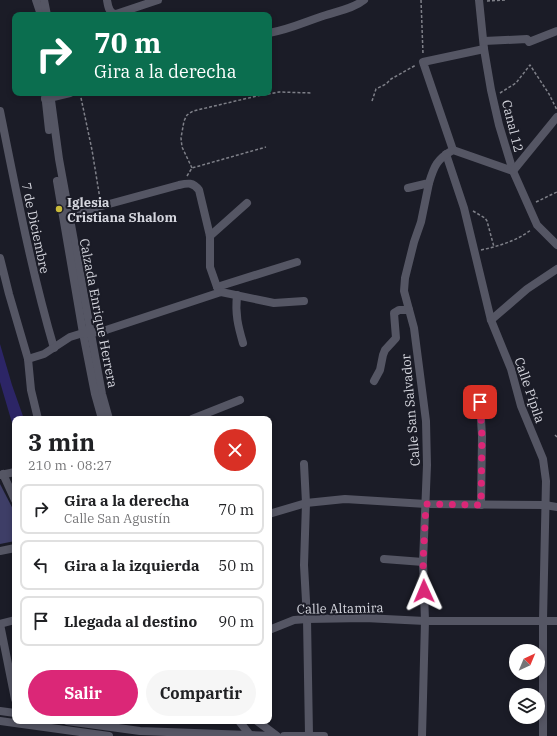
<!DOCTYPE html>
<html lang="es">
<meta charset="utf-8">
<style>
:root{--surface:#fff;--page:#f6f6f6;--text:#202124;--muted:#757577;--line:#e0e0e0;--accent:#db2777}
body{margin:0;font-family:"IBM Plex Serif",serif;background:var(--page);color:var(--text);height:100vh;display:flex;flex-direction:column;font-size:15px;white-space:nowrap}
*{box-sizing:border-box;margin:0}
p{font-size:13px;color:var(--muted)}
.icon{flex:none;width:22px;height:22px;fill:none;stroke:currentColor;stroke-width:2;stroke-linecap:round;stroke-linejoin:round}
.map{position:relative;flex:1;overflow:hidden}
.drawer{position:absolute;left:12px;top:416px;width:260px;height:308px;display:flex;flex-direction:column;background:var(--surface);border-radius:8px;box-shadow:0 2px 6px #0003}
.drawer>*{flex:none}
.banner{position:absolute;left:12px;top:12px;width:260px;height:84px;border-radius:8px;box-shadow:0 2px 6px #0003;background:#0b6e4f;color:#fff;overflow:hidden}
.needle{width:26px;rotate:44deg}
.controls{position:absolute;left:509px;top:644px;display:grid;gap:8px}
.controls a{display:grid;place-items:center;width:36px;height:36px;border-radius:50%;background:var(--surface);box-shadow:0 2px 6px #0003;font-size:20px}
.pin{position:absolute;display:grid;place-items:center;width:34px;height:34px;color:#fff;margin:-17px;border-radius:8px;box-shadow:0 2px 6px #0006}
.me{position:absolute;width:44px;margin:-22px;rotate:359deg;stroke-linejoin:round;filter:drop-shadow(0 0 3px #0008)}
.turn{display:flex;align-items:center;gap:14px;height:84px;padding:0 16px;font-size:18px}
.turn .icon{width:52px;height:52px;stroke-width:2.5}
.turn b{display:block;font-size:28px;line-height:34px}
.round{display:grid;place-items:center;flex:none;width:42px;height:42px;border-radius:21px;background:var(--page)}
.summary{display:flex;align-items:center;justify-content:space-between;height:68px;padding:0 16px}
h1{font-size:24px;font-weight:700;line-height:30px}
.cta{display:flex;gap:8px;margin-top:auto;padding:8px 16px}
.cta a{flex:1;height:46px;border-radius:24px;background:var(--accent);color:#fff;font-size:16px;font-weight:700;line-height:46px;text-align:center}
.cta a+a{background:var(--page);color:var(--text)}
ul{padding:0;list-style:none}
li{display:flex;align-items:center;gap:12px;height:50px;margin:0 8px 6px;padding:0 8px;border:2px solid var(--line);border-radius:8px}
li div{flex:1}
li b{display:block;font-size:15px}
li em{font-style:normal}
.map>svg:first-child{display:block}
.green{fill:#3e3e67}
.water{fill:#2c2566}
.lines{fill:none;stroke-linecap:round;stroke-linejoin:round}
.path{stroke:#7f8089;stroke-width:1.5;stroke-dasharray:3 2;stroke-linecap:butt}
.minor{stroke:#555664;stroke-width:8}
.route{stroke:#db2777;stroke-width:7;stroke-dasharray:0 12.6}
.poi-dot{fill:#c9ba3a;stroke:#1b1c27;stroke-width:1.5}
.labels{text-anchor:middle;stroke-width:4;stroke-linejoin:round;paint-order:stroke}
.street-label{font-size:13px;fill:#d5d6de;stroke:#1b1c27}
.poi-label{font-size:13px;font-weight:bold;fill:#d5d6de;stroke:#1b1c27;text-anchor:start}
</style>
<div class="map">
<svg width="557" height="736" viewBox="0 0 557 736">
<rect width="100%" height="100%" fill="#1b1c27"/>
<polygon class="green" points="0,484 15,513 15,541 0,544"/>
<polygon class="water" points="0,344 12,385 24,419 15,419 15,433 0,382"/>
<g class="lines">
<g class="path">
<polyline points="421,0 423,54"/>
<polyline points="487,1 506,0"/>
<polyline points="80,93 92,150 100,199"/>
<polyline points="500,93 516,83 530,65 549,94 557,110"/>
<polyline points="372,101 376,89 386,84 391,79 416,65"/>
<polyline points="192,168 182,147 181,138 184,121 187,115 193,111 257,96 279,92 312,93"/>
<polyline points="187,176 192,168 266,147"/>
<polyline points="536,202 557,192"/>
<polyline points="473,211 485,218 487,221 494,247"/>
<path d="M 481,250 C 499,246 516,241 531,230"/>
<polyline points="555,435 557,437"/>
</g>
<g class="minor">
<polyline points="36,0 41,15"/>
<polyline points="44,0 47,15"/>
<path d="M 107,0 C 108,6 109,14 116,14 L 158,0"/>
<polyline points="479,0 484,49 491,90 499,125 513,171 537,225 557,245"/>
<path d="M 269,33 C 288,30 305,22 323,16 C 337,11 353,9 364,0"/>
<polyline points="484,41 527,39 529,42 557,31"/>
<polyline points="45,93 49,130"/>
<polyline points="50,93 59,159 102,394 109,419"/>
<polyline points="45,99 70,93"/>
<path d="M 0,111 C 16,190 31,270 54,348"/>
<polyline points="453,150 423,62 484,49"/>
<polyline points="446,154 464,208 491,320 511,369 521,406 543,459 546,481 543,620 543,736"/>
<polyline points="57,181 83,333 95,394 102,419"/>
<path d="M 408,188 L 429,183 C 434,166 437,159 453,150 L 513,171 L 557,117"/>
<path d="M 65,216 L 179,185 C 188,183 193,182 199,190 L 210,236 L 210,267 L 217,287 L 221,292"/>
<polyline points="210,236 247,203"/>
<polyline points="0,258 9,294 28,359 31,390 38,419"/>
<polyline points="217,287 297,262"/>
<path d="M 237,295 C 235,314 238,326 243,343"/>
<polyline points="491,320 527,289 557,269"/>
<polyline points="28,359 44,354 70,337 83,333 92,333 106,330 221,292 274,303 304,301"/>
<polyline points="374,381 380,370 383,355 385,350 396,338 394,313 399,310 409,310"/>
<polyline points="480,402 482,436 481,505"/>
<polyline points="192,419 240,400"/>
<polyline points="304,464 306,503 304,565 307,619 309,735"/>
<polyline points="3,474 15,500"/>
<polyline points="0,475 15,472"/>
<polyline points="269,514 306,503 345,499 426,504 545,505 557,507"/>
<polyline points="0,551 15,548"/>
<polyline points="384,559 423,562"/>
<polyline points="0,624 15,699"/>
<polyline points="0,624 15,620"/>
<polyline points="269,630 294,620 307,619 365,618 425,621 557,621"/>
<polyline points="0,711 15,713"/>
<polyline points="0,721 109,736"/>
<polyline points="67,721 140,731 274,736"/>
<polyline points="239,721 250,735"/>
<polyline points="257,721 277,736"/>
<polyline points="284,736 324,736"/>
<polyline points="422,736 425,621 423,562 427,465 426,421 414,328 404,291 405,278 414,242 421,222 429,183"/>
</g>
</g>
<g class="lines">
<polyline class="route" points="424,591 423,562 426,504 481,505 482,436 480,402"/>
</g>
<circle class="poi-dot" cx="59" cy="209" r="4"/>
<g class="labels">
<g class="street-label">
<text transform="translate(513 126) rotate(76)" y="5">Canal 12</text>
<text transform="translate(36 228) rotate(78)" y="5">7 de Diciembre</text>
<text transform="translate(99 313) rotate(79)" y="5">Calzada Enrique Herrera</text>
<text transform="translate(530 390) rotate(71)" y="5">Calle Pípila</text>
<text transform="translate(410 410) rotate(-95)" y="5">Calle San Salvador</text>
<text transform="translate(340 608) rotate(-1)" y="5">Calle Altamira</text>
</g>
<g class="poi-label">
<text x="67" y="207">Iglesia<tspan x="67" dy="15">Cristiana Shalom</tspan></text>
</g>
</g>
</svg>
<div class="controls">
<a><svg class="needle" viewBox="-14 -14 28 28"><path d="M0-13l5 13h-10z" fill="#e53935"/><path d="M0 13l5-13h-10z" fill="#757577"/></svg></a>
<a><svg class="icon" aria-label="layers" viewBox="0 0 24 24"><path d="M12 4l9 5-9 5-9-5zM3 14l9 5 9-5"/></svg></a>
</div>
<div class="pin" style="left:480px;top:402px;background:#d93025"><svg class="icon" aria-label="arrive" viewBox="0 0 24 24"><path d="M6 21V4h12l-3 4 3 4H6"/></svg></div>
<svg class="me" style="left:424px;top:591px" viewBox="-20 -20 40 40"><path d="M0-17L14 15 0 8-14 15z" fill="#db2777" stroke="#fff" stroke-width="4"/></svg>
<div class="banner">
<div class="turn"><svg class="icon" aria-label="right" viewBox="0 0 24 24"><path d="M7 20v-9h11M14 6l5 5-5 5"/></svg><div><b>70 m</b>Gira a la derecha</div></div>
</div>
<section class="drawer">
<div class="summary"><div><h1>3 min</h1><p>210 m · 08:27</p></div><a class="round" style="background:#d93025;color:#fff"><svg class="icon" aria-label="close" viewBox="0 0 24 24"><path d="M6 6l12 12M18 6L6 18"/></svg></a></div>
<ul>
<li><svg class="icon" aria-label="right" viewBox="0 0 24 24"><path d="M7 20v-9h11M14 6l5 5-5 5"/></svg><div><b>Gira a la derecha</b><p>Calle San Agustín</p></div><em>70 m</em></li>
<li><svg class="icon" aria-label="left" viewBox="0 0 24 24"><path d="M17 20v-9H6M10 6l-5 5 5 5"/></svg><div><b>Gira a la izquierda</b></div><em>50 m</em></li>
<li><svg class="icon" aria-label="arrive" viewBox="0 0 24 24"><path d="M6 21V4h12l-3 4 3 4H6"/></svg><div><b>Llegada al destino</b></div><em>90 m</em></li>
</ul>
<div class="cta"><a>Salir</a><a>Compartir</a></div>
</section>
</div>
